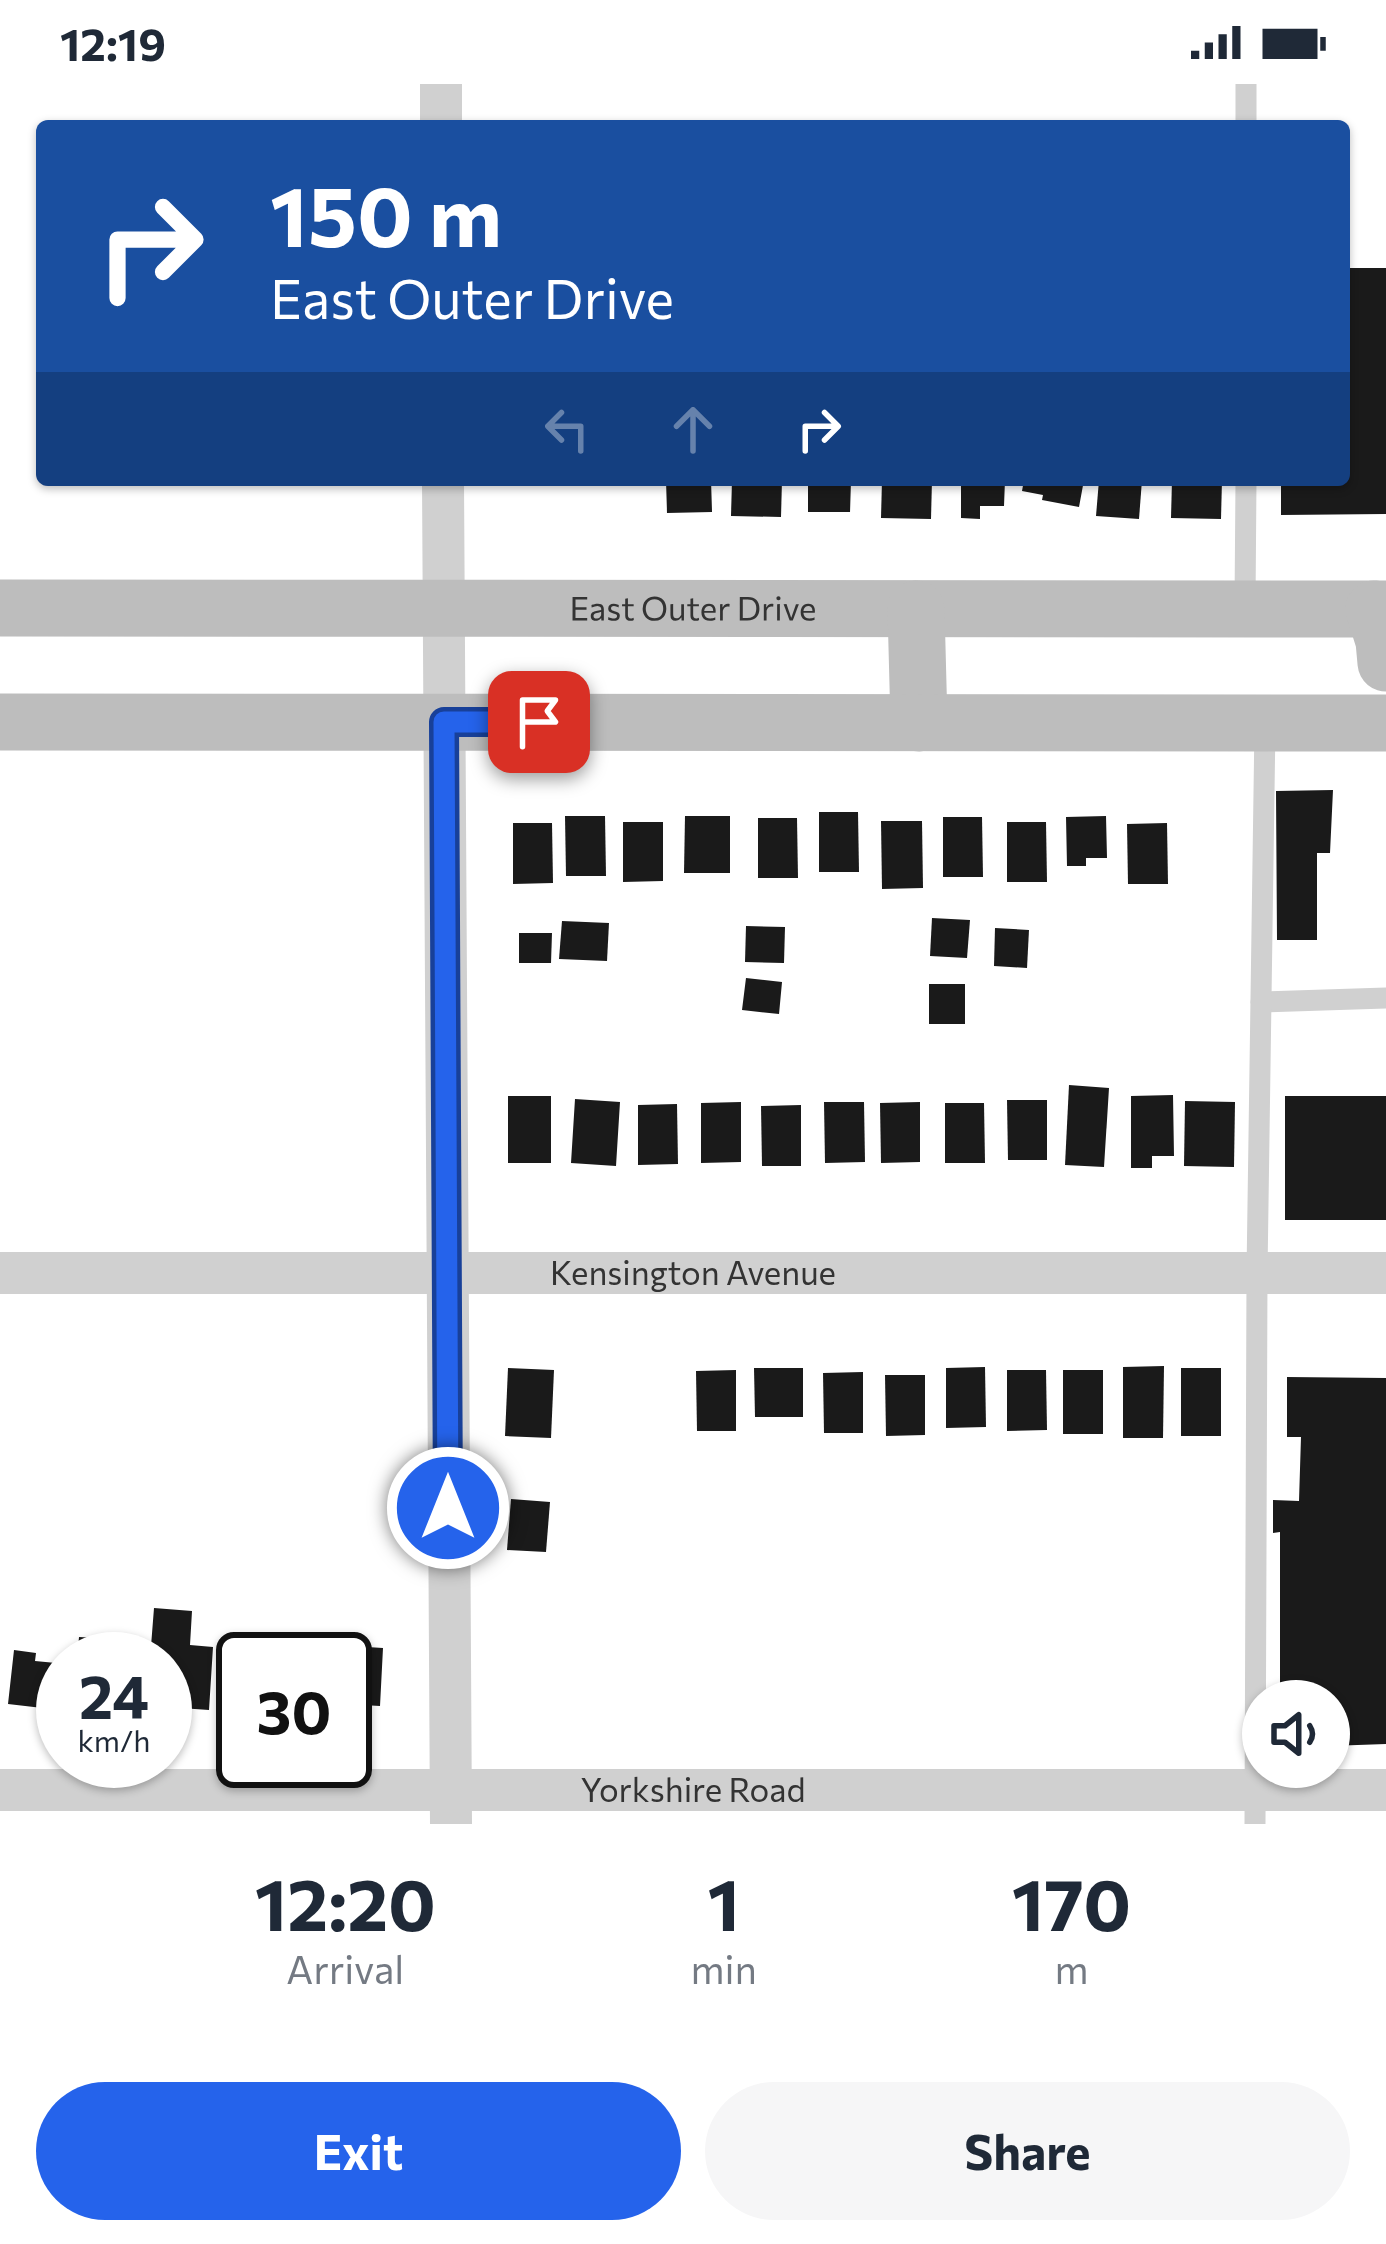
<!DOCTYPE html>
<style>
:root{--surface:#fff;--page:#f6f6f7;--text:#1f2937;--muted:#747a83;--accent:#2563eb}
body{margin:0;font-family:Commissioner,sans-serif;background:var(--page);color:var(--text);height:100vh;display:flex;flex-direction:column;font-size:45px;white-space:nowrap}
*{box-sizing:border-box;margin:0}
p{font-size:39px;color:var(--muted)}
.icon{flex:none;width:66px;height:66px;fill:none;stroke:currentColor;stroke-width:2;stroke-linecap:round;stroke-linejoin:round}
.map{position:relative;height:1740px;overflow:hidden}
.sheet{display:flex;flex-direction:column;background:var(--surface);flex:1}
.sheet>*{flex:none}
.hud{position:absolute;left:36px;top:36px;width:1314px;height:366px;border-radius:12px;box-shadow:0 3px 9px #0004;background:#1a4fa0;color:#fff;overflow:hidden}
.tools{position:absolute;left:1242px;top:1596px;display:grid;gap:24px}
.tools a{display:grid;place-items:center;width:108px;height:108px;border-radius:50%;background:var(--surface);box-shadow:0 3px 9px #0004;font-size:60px}
.speed{position:absolute;left:36px;top:1548px;display:flex;gap:24px;font-size:60px;font-weight:700;text-align:center}
.speed>*{display:grid;place-content:center;width:156px;height:156px;border-radius:50%;background:var(--surface);box-shadow:0 3px 9px #0004;line-height:1}
.speed small{font-size:30px;font-weight:400}
.speed .limit{border:6px solid #111;border-radius:18px;background:#fff;color:#111}
.pin{position:absolute;display:grid;place-items:center;width:102px;height:102px;color:#fff;margin:-51px;border-radius:24px;box-shadow:0 6px 18px #0006}
.me{position:absolute;width:132px;margin:-66px;rotate:0deg;stroke-linejoin:round;filter:drop-shadow(0 0 9px #0008)}
.turn{display:flex;align-items:center;gap:42px;height:252px;padding:0 36px;font-size:54px}
.turn .icon{width:156px;height:156px;stroke-width:2.5}
.turn b{display:block;font-size:84px;line-height:102px}
.lanes{display:flex;align-items:center;height:114px;padding:0 36px;background:#0003;justify-content:center;gap:60px;direction:ltr}
.lanes .off{opacity:.35}
.eta{display:flex;justify-content:space-evenly;align-items:center;height:204px;text-align:center}
.eta b{font-size:72px;font-weight:700;line-height:84px}
.button{display:flex;gap:24px;margin-top:auto;padding:24px 36px}
.button a{flex:1;height:138px;border-radius:72px;background:var(--accent);color:#fff;font-size:48px;font-weight:700;line-height:138px;text-align:center}
.button a+a{background:var(--page);color:var(--text)}
.status{display:flex;justify-content:space-between;align-items:center;height:84px;padding:0 60px;background:var(--surface);direction:ltr}
.status svg{height:33px;fill:currentColor}
.map>svg:first-child{display:block}
.building{fill:#1a1a1a}
.lines{fill:none;stroke-linecap:round;stroke-linejoin:round}
.lane{stroke:#d0d0d0;stroke-width:21}
.street{stroke:#d0d0d0;stroke-width:42}
.secondary{stroke:#bdbdbd;stroke-width:57}
.route-casing{stroke:#184099;stroke-width:30}
.route{stroke:#2563eb;stroke-width:21}
.labels{text-anchor:middle;stroke-width:12;stroke-linejoin:round;paint-order:stroke}
.street-label{font-size:33px;fill:#333;stroke:#fff}
</style>
<div class="status"><b>12:19</b><svg viewBox="0 0 49 12"><path d="M0 12V9h3v3zM5 12V6h3v6zM10 12V3h3v9zM15 12V0h3v12zM26 1h20v11H26zM47 4h2v5h-2z"/></svg></div>
<div class="map">
<svg width="1386" height="1740" viewBox="0 0 1386 1740">
<rect width="100%" height="100%" fill="#fff"/>
<g class="building">
<polygon points="1344,184 1386,184 1386,430 1281,431 1281,396 1344,396"/>
<polygon points="666,396 711,396 712,428 667,429"/>
<polygon points="732,396 782,396 781,433 731,432"/>
<polygon points="808,396 851,396 850,428 808,428"/>
<polygon points="882,396 932,396 931,435 881,434"/>
<polygon points="961,396 1005,396 1004,422 980,422 980,435 961,434"/>
<polygon points="1024,396 1084,396 1079,423 1042,416 1043,411 1022,407"/>
<polygon points="1099,396 1142,396 1139,435 1096,432"/>
<polygon points="1172,396 1222,396 1221,435 1171,434"/>
<polygon points="1333,706 1330,769 1317,769 1317,856 1277,856 1276,707"/>
<polygon points="819,728 858,728 859,788 819,788"/>
<polygon points="565,732 605,732 606,792 566,792"/>
<polygon points="685,732 730,732 730,789 684,789"/>
<polygon points="1106,732 1107,774 1086,774 1086,782 1067,782 1066,733"/>
<polygon points="943,733 982,733 983,793 943,793"/>
<polygon points="758,734 797,734 798,794 758,794"/>
<polygon points="881,737 922,737 923,804 882,805"/>
<polygon points="623,738 663,738 663,797 623,798"/>
<polygon points="1007,738 1046,738 1047,798 1007,798"/>
<polygon points="513,739 552,739 553,799 513,800"/>
<polygon points="1167,739 1168,800 1128,800 1127,740"/>
<polygon points="932,834 970,836 967,874 930,872"/>
<polygon points="562,837 609,839 607,877 559,875"/>
<polygon points="746,842 785,843 784,879 745,878"/>
<polygon points="995,844 1029,846 1027,884 994,882"/>
<polygon points="519,849 552,849 551,879 519,879"/>
<polygon points="746,894 782,898 779,930 742,926"/>
<rect x="929" y="900" width="36" height="40"/>
<polygon points="1069,1001 1109,1004 1104,1083 1065,1081"/>
<polygon points="1173,1011 1174,1072 1152,1072 1152,1084 1131,1084 1131,1012"/>
<rect x="508" y="1012" width="43" height="67"/>
<rect x="1285" y="1012" width="101" height="124"/>
<polygon points="575,1015 620,1018 616,1082 571,1079"/>
<polygon points="1007,1016 1047,1016 1047,1076 1008,1076"/>
<polygon points="1185,1017 1235,1018 1234,1083 1184,1082"/>
<polygon points="741,1018 741,1078 701,1079 701,1019"/>
<polygon points="824,1018 864,1018 865,1078 825,1079"/>
<polygon points="920,1018 920,1078 881,1079 880,1019"/>
<polygon points="945,1019 984,1019 985,1079 945,1079"/>
<polygon points="677,1020 678,1080 638,1081 638,1021"/>
<polygon points="801,1021 801,1082 762,1082 761,1022"/>
<polygon points="1164,1282 1163,1354 1123,1354 1123,1283"/>
<polygon points="985,1283 986,1343 946,1344 946,1284"/>
<polygon points="508,1284 554,1286 551,1354 505,1352"/>
<polygon points="754,1284 803,1284 803,1333 755,1333"/>
<rect x="1181" y="1284" width="40" height="68"/>
<polygon points="736,1286 736,1347 697,1347 696,1287"/>
<polygon points="1007,1286 1046,1286 1047,1346 1007,1347"/>
<rect x="1063" y="1286" width="40" height="64"/>
<polygon points="863,1288 863,1349 824,1349 823,1289"/>
<polygon points="885,1291 925,1291 925,1351 886,1352"/>
<polygon points="1287,1293 1386,1294 1386,1660 1329,1662 1329,1617 1280,1617 1280,1448 1273,1449 1273,1416 1299,1417 1301,1353 1287,1353"/>
<polygon points="511,1415 550,1418 546,1468 507,1466"/>
<polygon points="154,1524 192,1527 190,1561 213,1563 209,1626 166,1623 165,1575 150,1575"/>
<polygon points="79,1553 116,1555 115,1575 77,1575"/>
<polygon points="250,1559 311,1560 311,1575 250,1575"/>
<polygon points="335,1561 383,1564 380,1622 345,1620 345,1575 334,1575"/>
<polygon points="14,1566 36,1569 35,1577 56,1579 51,1625 8,1620"/>
</g>
<g class="lines">
<g class="lane">
<polyline points="1246,42 1246,0"/>
<polyline points="1245,521 1246,396"/>
<polyline points="1261,918 1386,914"/>
<polyline points="1255,1740 1257,1189 1265,640"/>
</g>
<g class="street">
<polyline points="441,0 441,42"/>
<polyline points="443,396 451,1740"/>
<path id="s1" d="M 0,1189 L 1386,1189"/>
<path id="s2" d="M 0,1706 L 1386,1706"/>
</g>
<g class="secondary">
<path id="s3" d="M 0,524 L 1386,525"/>
<polyline points="916,525 919,639"/>
<polyline points="1374,525 1384,557 1386,579"/>
<polyline points="0,638 1386,639"/>
</g>
</g>
<g class="lines">
<g class="route-casing">
<polyline id="route" points="448,1424 444,638 539,638"/>
</g>
<use href="#route" class="route"/>
</g>
<g class="labels">
<g class="street-label">
<text dy="12" stroke="none"><textPath href="#s3" startOffset="693">East Outer Drive</textPath></text>
<text dy="12" stroke="none"><textPath href="#s1" startOffset="693">Kensington Avenue</textPath></text>
<text dy="12" stroke="none"><textPath href="#s2" startOffset="693">Yorkshire Road</textPath></text>
</g>
</g>
</svg>
<div class="tools">
<a><svg class="icon" aria-label="sound" viewBox="0 0 24 24"><path d="M4 9h4l5-4v14l-5-4H4zM17 9q2 3 0 6"/></svg></a>
</div>
<div class="speed"><div>24<small>km/h</small></div><div class="limit">30</div></div>
<div class="pin" style="left:539px;top:638px;background:#d93025"><svg class="icon" aria-label="arrive" viewBox="0 0 24 24"><path d="M6 21V4h12l-3 4 3 4H6"/></svg></div>
<svg class="me" style="left:448px;top:1424px" viewBox="-20 -20 40 40"><circle r="17" fill="#2563eb" stroke="#fff" stroke-width="3"/><path d="M0-11L8 9 0 5-8 9z" fill="#fff"/></svg>
<div class="hud">
<div class="turn"><svg class="icon" aria-label="right" viewBox="0 0 24 24"><path d="M7 20v-9h11M14 6l5 5-5 5"/></svg><div><b>150 m</b>East Outer Drive</div></div>
<div class="lanes"><svg class="icon off" aria-label="left" viewBox="0 0 24 24"><path d="M17 20v-9H6M10 6l-5 5 5 5"/></svg><svg class="icon off" aria-label="ahead" viewBox="0 0 24 24"><path d="M12 20V5M6 11l6-6 6 6"/></svg><svg class="icon" aria-label="right" viewBox="0 0 24 24"><path d="M7 20v-9h11M14 6l5 5-5 5"/></svg></div>
</div>
</div>
<section class="sheet">
<div class="eta">
<div><b>12:20</b><p>Arrival</p></div>
<div><b>1</b><p>min</p></div>
<div><b>170</b><p>m</p></div>
</div>
<div class="button"><a>Exit</a><a>Share</a></div>
</section>
